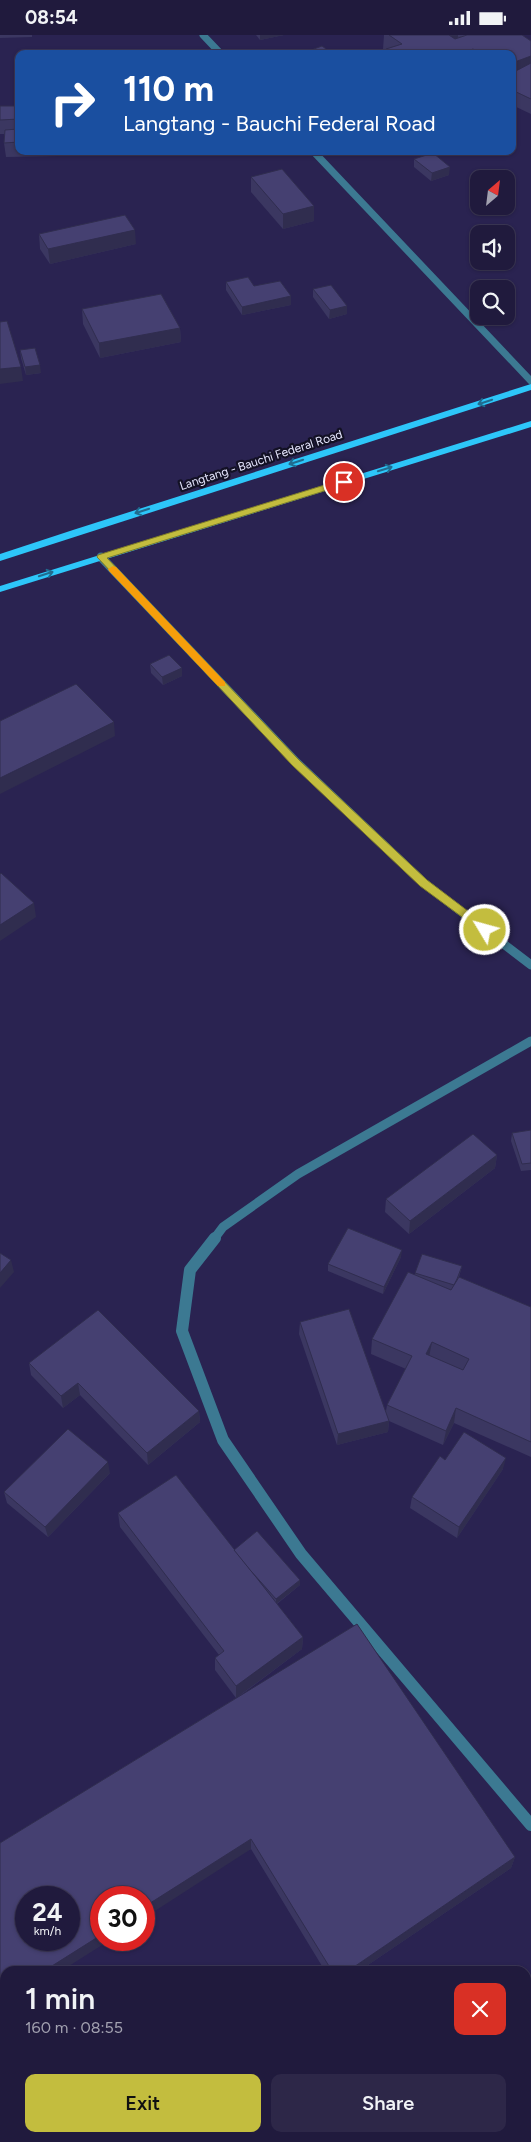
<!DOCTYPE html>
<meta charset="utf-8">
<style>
:root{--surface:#201a3d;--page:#2d2748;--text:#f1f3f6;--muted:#a2a1b0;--line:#3d3857;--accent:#c3bd3e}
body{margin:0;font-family:Figtree,sans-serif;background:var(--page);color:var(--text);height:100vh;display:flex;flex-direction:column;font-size:19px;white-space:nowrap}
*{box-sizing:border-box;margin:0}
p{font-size:16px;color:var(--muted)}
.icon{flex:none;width:28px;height:28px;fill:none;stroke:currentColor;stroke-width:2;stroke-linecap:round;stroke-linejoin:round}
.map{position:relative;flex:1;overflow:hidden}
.sheet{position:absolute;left:0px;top:1931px;width:531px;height:176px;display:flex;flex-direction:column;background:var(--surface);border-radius:15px 15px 0 0;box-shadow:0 1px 4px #0004,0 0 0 1px var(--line)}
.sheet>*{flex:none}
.guide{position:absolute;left:15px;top:15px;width:501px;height:105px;border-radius:10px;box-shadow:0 1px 4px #0004,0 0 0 1px var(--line);background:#1a4fa0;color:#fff;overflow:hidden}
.needle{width:32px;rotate:28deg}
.fabs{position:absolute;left:470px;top:135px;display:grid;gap:10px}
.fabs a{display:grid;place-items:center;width:45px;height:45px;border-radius:10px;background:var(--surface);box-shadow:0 1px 4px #0004,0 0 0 1px var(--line);font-size:25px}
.speed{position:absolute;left:15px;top:1851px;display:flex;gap:10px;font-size:25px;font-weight:700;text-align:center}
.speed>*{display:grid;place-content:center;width:65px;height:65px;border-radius:50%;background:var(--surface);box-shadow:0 1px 4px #0004,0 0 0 1px var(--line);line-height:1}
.speed small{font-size:12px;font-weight:400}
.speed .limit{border:8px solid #d22;background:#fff;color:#111}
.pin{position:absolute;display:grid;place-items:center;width:42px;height:42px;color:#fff;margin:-21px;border:2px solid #fff;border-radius:50%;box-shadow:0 1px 5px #0007}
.me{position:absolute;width:55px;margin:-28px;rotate:307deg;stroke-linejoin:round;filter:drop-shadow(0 0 4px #0008)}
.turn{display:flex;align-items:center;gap:18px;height:105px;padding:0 25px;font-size:22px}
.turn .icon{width:65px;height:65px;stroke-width:2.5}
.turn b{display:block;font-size:35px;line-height:42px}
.round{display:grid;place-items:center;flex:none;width:52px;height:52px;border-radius:10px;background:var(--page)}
.headline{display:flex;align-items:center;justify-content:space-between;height:85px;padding:0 25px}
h1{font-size:30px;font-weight:600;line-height:38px}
.button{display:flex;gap:10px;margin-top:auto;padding:10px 25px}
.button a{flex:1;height:58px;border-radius:10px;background:var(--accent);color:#111;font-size:20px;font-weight:600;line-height:58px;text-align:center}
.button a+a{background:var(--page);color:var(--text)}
.status{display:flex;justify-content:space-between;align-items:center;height:35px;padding:0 25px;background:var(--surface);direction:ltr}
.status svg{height:14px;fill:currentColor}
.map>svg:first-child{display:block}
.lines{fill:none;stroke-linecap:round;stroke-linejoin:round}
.minor-far2{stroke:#3c7992;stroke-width:7}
.minor-far1{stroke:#3c7992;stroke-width:9}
.minor{stroke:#3c7992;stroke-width:12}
.primary{fill:#2dc6f9;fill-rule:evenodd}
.wall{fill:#3b3761}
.shaded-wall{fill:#302d4f}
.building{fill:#454071;stroke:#302d4f;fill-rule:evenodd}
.oneway{stroke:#206c8f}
.route{fill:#c3bd3e;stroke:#7f7b28}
.slow{fill:#f59e0b}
.labels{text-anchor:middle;stroke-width:4.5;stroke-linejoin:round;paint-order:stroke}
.far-street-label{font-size:12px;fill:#e4e4fc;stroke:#131125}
</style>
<div class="status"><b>08:54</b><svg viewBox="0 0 49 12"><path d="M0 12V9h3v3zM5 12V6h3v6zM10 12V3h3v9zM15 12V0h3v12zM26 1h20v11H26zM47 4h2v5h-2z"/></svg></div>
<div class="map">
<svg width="531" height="2107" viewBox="0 0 531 2107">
<rect width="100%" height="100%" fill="#2a2351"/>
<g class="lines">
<g class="minor-far2">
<polyline points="203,0 221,19"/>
<polyline points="313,116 531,346"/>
</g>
<g class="minor-far1">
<polyline points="101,522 296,727 424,848 531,930"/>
<polyline points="214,1204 223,1192 298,1139 531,1006"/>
</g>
<polyline class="minor" points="215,1203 190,1235 182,1296 223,1405 301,1519 531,1790"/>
<g class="primary">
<polygon points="531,349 531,355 0,526 0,519 73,495"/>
<polygon points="531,386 531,392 0,557 0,551"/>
</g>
</g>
<g class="wall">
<polygon points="0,0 32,0 32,2 0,3"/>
<polygon points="256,0 284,0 260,5"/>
<polygon points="384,0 522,0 531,6 531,79 512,70 512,19 385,19 386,16 383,14"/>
<polygon points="19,66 19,116 60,116 59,121 6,122 4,108 4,99 0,99 0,71 16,71"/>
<polygon points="72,116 99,116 99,119 72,120"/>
<polygon points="414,124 449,140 431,146 414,132"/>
<polygon points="251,142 314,186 283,194 251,157"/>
<polygon points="39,199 136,209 50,229 40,214"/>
<polygon points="226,247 254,251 291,261 291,270 242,280 226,255"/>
<polygon points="313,254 347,271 347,279 329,284 313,262"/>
<polygon points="82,274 180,293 181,307 100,323 83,289"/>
<polygon points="20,315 41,338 26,340 21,323"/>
<polygon points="150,629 182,641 163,650 151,638"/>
<polygon points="531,1095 531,1135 521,1136 511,1106 512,1098"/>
<polygon points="497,1120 495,1133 409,1199 385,1177 386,1164"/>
<polygon points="401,1222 383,1259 328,1236 328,1229"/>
<polygon points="462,1231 459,1242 531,1272 531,1422 454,1388 443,1410 389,1386 388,1397 337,1410 299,1299 300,1287 386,1376 387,1370 406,1334 371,1319 372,1304 415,1240 415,1238"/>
<polygon points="29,1328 199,1376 200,1387 148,1430 80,1360 63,1373 31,1340"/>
<polygon points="445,1425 503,1434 457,1503 410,1473 412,1462"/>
<polygon points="110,1438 48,1502 7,1468 4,1457"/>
<polygon points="118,1478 234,1515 300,1545 300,1550 277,1569 303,1602 302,1614 237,1663 515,1822 511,1833 359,1936 325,1936 251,1814 5,1936 5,2102 0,2107 0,1808 236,1663 215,1635 215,1623 219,1620 120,1492"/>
</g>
<g class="shaded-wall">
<polygon points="260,0 284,0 260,5"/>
<polygon points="446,0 458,0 457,11"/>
<polygon points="473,14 472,19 459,19"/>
<polygon points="531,21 531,38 512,45 512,28"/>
<polygon points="394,116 404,116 393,120"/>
<polygon points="450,132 449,140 431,146 432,138"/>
<polygon points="314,171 314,186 283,194 283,179"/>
<polygon points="135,195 136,209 50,229 48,214"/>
<polygon points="291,261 291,270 242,280 242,272"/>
<polygon points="347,271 347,279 329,284 330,275"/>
<polygon points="180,293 181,307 100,323 99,308"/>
<polygon points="40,330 41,338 26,340 25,332"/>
<polygon points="21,332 23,346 0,349 0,334"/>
<polygon points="182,633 182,641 163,650 162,642"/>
<polygon points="114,687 115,701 0,759 0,743"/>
<polygon points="34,868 36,882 0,906 0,890"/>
<polygon points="497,1120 495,1133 409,1199 410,1186"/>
<polygon points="402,1215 401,1222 383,1259 384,1252"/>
<polygon points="11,1225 14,1237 0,1253 0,1238"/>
<polygon points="432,1307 429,1322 426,1319"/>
<polygon points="78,1348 80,1360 63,1373 61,1361"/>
<polygon points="456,1373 454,1388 443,1410 446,1396"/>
<polygon points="199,1376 200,1387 148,1430 147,1418"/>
<polygon points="389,1386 388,1397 337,1410 338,1399"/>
<polygon points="506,1423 503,1434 457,1503 459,1492"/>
<polygon points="108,1427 110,1438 48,1502 45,1492"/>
<polygon points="300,1545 300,1550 276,1569 276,1564"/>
<polygon points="303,1602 302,1614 236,1663 236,1651"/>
<polygon points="251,1804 251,1814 144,1883 144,1872"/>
<polygon points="515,1822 511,1833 359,1936 348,1936"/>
<polygon points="101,1900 101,1905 110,1905 61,1936 44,1936"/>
</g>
<g class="building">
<polygon points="389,0 449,0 455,4 467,0 522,0 531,6 531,21 512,28 512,19 481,19 473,14 459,19 392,19 386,14 402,9"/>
<polygon points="322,11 333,19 300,19"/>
<polygon points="531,28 531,64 512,55 512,38"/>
<polygon points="16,66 19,66 19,107 4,108 5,95 18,94 19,84 0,85 0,71 16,71"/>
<polygon points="433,118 450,132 432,138 414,124"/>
<polygon points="282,134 314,171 283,179 251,142"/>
<polygon points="125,180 135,195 48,214 39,199"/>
<polygon points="248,242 254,251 280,246 291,261 242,272 226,247"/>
<polygon points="331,250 347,271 330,275 313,254"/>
<polygon points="161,259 180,293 99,308 82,274"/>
<polygon points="7,286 21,332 0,334 0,287"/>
<polygon points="35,313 40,330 25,332 20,315"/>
<polygon points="169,620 182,633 162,642 150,629"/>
<polygon points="76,649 114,687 0,743 0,686"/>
<polygon points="1,838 34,868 0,890 0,839"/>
<polygon points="531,1095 531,1128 522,1129 512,1098"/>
<polygon points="473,1099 497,1120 410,1186 386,1164"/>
<polygon points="348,1193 402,1215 384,1252 328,1229"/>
<polygon points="0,1218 11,1225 0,1238"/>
<polygon points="422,1219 462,1231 457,1244 454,1250 415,1238"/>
<path d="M 408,1237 L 451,1255 L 459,1242 L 531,1272 L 531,1407 L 456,1373 L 446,1396 L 387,1370 L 412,1321 L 372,1304 ZM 432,1307 L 469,1324 L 463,1335 L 426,1319 Z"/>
<polygon points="349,1274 389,1386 338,1399 300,1287"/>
<polygon points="98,1275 199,1376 147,1418 78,1348 61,1361 29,1328"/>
<polygon points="68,1394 108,1427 45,1492 4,1457"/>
<polygon points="464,1397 506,1423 459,1492 412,1462 440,1421 445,1425"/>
<polygon points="176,1440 303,1602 236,1651 215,1623 224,1616 118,1478"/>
<polygon points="257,1496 300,1545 276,1564 251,1536 234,1515"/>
<path d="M 357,1589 L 515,1822 L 348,1936 L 332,1936 L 251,1804 L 144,1872 L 144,1862 L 101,1862 L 101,1900 L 44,1936 L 5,1936 L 5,2102 L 298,2102 L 301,2107 L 0,2107 L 0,1808 ZM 26,1862 L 69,1862 L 69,1905 L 26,1905 Z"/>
</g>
<defs><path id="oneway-shaft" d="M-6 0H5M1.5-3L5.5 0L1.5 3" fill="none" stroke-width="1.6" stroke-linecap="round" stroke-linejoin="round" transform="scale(1.25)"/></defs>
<g class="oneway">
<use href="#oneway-shaft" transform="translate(485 367) rotate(162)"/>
<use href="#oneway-shaft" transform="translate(296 427) rotate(162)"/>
<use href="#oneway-shaft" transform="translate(385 434) rotate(-17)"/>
<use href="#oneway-shaft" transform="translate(142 476) rotate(162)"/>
<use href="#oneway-shaft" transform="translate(46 539) rotate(-18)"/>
</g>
<polygon class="route" points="344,444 347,445 347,449 107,523 299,725 427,845 489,892 490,895 489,898 485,899 420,851 292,730 97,522 98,520"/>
<polygon class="slow" points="113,531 116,532 225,647 225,651 218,651 109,536 108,534"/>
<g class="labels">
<g class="far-street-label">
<text transform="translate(261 425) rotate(-18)" y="4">Langtang - Bauchi Federal Road</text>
</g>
</g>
</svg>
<div class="fabs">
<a><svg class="needle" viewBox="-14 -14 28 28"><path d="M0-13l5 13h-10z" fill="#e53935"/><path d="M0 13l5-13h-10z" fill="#a2a1b0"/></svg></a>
<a><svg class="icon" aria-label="sound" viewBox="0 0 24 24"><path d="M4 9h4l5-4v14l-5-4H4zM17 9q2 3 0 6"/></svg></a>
<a><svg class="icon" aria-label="search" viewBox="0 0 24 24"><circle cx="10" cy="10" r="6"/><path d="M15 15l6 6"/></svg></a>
</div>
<div class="speed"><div>24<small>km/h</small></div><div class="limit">30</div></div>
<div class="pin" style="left:344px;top:447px;background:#d93025"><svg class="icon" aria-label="arrive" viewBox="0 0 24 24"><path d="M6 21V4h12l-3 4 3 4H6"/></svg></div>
<svg class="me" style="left:485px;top:895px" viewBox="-20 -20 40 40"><circle r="17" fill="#c3bd3e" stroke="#fff" stroke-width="3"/><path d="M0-11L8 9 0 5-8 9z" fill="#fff"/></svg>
<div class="guide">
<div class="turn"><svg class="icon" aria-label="right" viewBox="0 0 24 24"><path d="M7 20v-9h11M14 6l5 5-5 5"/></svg><div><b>110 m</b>Langtang - Bauchi Federal Road</div></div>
</div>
<section class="sheet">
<div class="headline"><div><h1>1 min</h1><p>160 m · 08:55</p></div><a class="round" style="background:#d93025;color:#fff"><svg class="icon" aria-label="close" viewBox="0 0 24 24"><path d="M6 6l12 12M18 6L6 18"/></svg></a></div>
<div class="button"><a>Exit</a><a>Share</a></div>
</section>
</div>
